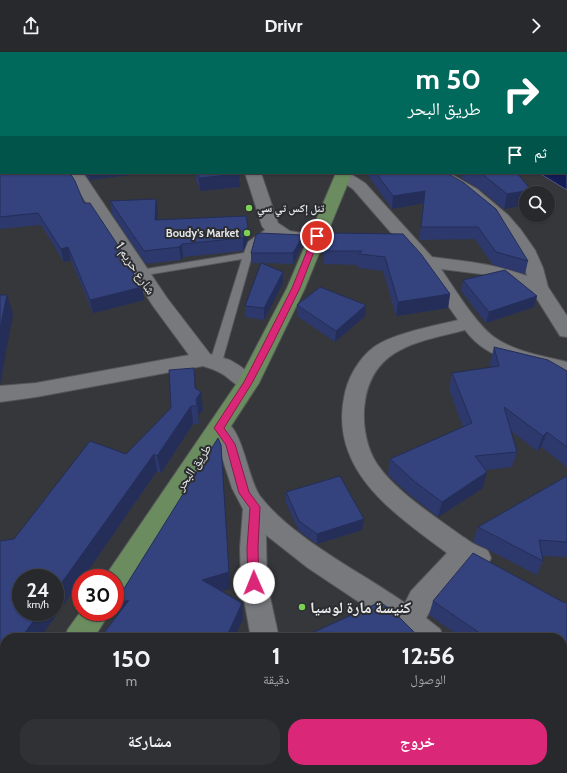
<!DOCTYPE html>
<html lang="ar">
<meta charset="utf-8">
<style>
:root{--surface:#28292c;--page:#303134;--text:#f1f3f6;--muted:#a5a6a9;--line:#444548;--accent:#db2777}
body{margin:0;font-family:Cabin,"Noto Naskh Arabic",sans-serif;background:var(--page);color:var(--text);direction:rtl;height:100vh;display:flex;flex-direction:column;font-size:15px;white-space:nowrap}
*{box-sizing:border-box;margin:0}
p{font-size:13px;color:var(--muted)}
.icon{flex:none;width:22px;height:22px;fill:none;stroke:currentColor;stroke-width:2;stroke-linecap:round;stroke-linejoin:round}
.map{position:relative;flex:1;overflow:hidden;direction:ltr}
.details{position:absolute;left:0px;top:581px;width:567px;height:140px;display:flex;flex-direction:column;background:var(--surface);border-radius:16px 16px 0 0;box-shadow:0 1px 3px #0004,0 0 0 1px var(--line);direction:rtl}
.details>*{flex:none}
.guide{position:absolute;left:0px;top:0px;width:567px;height:122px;box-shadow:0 1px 3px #0004,0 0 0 1px var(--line);direction:rtl;background:#00695c;color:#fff;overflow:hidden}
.tools{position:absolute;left:519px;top:134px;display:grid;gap:8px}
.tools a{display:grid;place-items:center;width:36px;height:36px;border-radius:50%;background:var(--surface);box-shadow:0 1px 3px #0004,0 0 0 1px var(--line);font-size:20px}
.speed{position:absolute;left:12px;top:517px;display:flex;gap:8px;font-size:20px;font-weight:700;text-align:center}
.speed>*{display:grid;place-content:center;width:52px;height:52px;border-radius:50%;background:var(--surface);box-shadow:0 1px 3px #0004,0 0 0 1px var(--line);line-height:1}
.speed small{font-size:10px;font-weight:400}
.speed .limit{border:6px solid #d22;background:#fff;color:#111}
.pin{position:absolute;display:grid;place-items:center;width:34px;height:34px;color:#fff;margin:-17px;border:2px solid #fff;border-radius:50%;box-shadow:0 1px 4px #0007}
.me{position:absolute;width:44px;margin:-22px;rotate:359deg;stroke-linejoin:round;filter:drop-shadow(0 0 3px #0008)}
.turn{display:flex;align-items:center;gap:14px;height:84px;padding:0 20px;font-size:18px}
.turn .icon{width:52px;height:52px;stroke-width:2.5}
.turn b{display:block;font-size:28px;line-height:34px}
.then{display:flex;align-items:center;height:38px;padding:0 20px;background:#0003;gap:8px;font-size:15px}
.eta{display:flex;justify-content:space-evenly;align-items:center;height:68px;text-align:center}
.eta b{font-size:24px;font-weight:700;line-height:28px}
.button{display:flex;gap:8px;margin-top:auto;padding:8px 20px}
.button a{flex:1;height:46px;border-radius:16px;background:var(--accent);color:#fff;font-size:16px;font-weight:700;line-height:46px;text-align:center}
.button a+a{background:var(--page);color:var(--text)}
header{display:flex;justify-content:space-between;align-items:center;height:52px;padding:0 20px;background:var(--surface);font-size:18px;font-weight:700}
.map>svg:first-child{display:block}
.water{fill:#131c54;stroke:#525981}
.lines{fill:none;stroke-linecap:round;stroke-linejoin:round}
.service-casing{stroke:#555659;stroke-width:2}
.minor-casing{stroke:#555659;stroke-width:2}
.primary-casing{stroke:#555659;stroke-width:2}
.service{fill:#78797d;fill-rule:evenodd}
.minor{fill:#78797d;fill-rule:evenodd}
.primary{fill:#6a8c5e;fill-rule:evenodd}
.wall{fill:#2d396c}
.shaded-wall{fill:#242e58}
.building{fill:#34427e;stroke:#242e58}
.route{fill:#db2777;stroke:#8e194d}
.poi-dot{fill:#7bd156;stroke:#2b2d30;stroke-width:1.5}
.labels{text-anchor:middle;stroke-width:4;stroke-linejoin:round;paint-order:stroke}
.far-poi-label{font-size:11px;font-weight:bold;fill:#e6e7e9;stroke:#2b2d30;text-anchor:start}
.street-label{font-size:13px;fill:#e6e7e9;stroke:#2b2d30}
.near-poi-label{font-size:16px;font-weight:bold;fill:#e6e7e9;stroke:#2b2d30;text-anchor:start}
</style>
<header><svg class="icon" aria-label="forward" viewBox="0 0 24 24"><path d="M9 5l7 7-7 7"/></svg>Drivr<svg class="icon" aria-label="share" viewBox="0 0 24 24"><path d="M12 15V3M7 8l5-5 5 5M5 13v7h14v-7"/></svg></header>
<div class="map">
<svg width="567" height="721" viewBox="0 0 567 721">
<rect width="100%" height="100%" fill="#35373a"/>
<polygon class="water" points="566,10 567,10 567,138 539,121 566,121"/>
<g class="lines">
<g class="service-casing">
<path id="service" d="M 272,173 L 277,176 C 271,184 263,188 255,193 L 222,310 L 220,313 L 212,313 L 210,310 L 242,207 L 140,224 L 135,221 L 140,218 L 244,201 L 248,190 Z"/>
</g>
<g class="minor-casing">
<g id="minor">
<path d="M 67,121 L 83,121 L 167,246 L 210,302 L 230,308 L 240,314 L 255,326 L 259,331 L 255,336 C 241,340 235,331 224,323 C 218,319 210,316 203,314 L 36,345 L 0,350 L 0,334 L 36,331 L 189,303 L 153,254 Z"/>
<path d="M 245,121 L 261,121 L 278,171 L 290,179 L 321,184 L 324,188 L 321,192 C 304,196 272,189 262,174 Z"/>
<path d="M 337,121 L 349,121 L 365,131 L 432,205 C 464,209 496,212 527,224 C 515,177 473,145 432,124 L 429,121 L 449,121 L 477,137 L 508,163 L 521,178 L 535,198 L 543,216 L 548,235 L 567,264 L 567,285 L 560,284 L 532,239 L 500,226 L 489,223 L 441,217 C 455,237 475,271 494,285 C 515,300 543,304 567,310 L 567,324 C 532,315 488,310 465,278 C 420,290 374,294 365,349 C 362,367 365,389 373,405 C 388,435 436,465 463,485 C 467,487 471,491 476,493 C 479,495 484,496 487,498 C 489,500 490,504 491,506 L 487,514 L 478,517 L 469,514 L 431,557 L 426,566 L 440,577 L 444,586 L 409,586 L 377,562 L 308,516 L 266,483 L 267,531 L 279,586 L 251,586 L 241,531 L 240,496 L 243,457 L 232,436 L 219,396 L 208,376 L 211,370 C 216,369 220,367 226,370 C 243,379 248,427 260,444 C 293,487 361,520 405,551 L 411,539 L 447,501 C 396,463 330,420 344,346 C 347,327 358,307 374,295 C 394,281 434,274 458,268 L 424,219 L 426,215 L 420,214 L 353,137 L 338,127 L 335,124 Z"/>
<polygon points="562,696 567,698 567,721 550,721 548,716 562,716"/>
</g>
</g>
<g class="primary-casing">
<g id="primary">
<polygon points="336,121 352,121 305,236 259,331 124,539 115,543 115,526 104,526 106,523 239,328 287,236"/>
<polygon points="81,559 81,560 110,560 94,586 64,586 68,577"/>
<polygon points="5,680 5,716 7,716 0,719 0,682"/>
</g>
</g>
<use href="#service" class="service"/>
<use href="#minor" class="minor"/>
<use href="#primary" class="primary"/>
</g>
<g class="wall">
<polygon points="176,0 449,0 447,1 176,1"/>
<polygon points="1,13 1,85 0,85 0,14"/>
<polygon points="0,106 84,151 123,201 124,206 142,235 144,248 93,261 71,208 64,210 41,173 0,177"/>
<polygon points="84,121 129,121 129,123 90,128"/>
<polygon points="194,121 239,121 240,135 200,139"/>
<polygon points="366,121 447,121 528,209 525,222 493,213 475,187 419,188 424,151 392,157"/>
<polygon points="462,121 517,121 526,141 526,153 504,157 478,136 461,126"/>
<polygon points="156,147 158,160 157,168 246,164 248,188 243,199 183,205 181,208 146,212 112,162 110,149"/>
<polygon points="324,181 403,182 450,242 448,256 396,264 383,219 358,216 358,213 324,212"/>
<polygon points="302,194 293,212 262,211 283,220 283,231 264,268 245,265 245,254 261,211 251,211 251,201"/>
<polygon points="463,228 537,244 534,255 486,271 461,239"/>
<polygon points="297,253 366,253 365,264 335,290 297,264"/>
<polygon points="494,295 567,319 567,415 541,395 537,399 511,379 517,400 512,415 486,418 483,436 438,465 411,444 388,423 390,407 463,375 449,337 452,321 491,316 490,311"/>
<polygon points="196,336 203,358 198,364 199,372 193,372 161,421 157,419 83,526 81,526 14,487 126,402"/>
<polygon points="567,424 567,505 542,504 543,509 537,523 473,490 478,475"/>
<polygon points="286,440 362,478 317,492 299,479 286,451"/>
<polygon points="433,549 563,550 567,551 567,670 562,667 562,586 462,586 429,563"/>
</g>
<g class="shaded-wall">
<polygon points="425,0 449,0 447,1 425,1"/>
<polygon points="88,121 129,121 129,123 90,128"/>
<polygon points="239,122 240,135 200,139 199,126"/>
<polygon points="531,138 530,141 526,141 526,153 504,157 507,142"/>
<polygon points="425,139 424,151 392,157 393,144"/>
<polygon points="156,147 158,160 157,181 155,168"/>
<polygon points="248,175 248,188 243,199 243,186"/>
<polygon points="303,183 302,194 293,212 293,201"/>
<polygon points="182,192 183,205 181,208 179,195"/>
<polygon points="68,195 71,208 64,210 61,197"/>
<polygon points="283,220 283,231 264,268 264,256"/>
<polygon points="142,235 144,248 93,261 90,248"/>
<polygon points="450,242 448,256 396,264 398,250"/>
<polygon points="7,243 13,262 0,333 0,277"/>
<polygon points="537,244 534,255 486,271 489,260"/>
<polygon points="366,253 365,264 335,290 336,279"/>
<polygon points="194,316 197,346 201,340 203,358 198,364 199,372"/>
<polygon points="191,354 193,372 161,421 157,404"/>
<polygon points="547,380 541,395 537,399 543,384"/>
<polygon points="221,393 230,537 204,544 202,528"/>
<polygon points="154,402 157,419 83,526 81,526 81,528 40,586 21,586 40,560 55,560 55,540"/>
<polygon points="487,420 483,436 438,465 442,450"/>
<polygon points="364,467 362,478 317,492 317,482"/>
<polygon points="129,548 119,568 115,556 115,552"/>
<polygon points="242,551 243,567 234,586 226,586"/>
<polygon points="5,609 5,636 0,643 0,616"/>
</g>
<g class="building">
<polygon points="9,0 31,0 30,1 8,1"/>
<polygon points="176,0 375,0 374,1 176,1"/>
<polygon points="1,13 1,77 0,76 0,14"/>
<polygon points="0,106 1,106 1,121 70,121 75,129 84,151 90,151 123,201 121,202 142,235 90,248 68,195 61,197 38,161 0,165"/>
<polygon points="197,121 239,121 239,122 199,126"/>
<polygon points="376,121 447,121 464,131 496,157 528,209 496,200 478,175 421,175 425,139 393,144"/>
<polygon points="481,121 517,121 531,138 507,142"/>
<polygon points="156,147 155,168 246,164 248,175 243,186 182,192 179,195 144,199 110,149"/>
<polygon points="259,181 303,183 293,201 251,201 256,183"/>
<polygon points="324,181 403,182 421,202 450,242 398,250 385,205 359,202 362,199 324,199"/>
<polygon points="261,211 283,220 264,256 245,254"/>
<polygon points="505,218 537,244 489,260 463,228"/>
<polygon points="320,235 366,253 336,279 297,253"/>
<polygon points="0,243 7,243 0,277"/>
<polygon points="494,295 548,308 567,319 567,395 547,380 543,384 504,355 517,400 475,404 487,420 442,450 414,429 390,407 472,371 452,321 499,314"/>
<polygon points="194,316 195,336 201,340 196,347 197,354 191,354 157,404 154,402 55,540 55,526 21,526 21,560 40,560 21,586 5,586 5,609 0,616 0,489 14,487 90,389 126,402 171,356 169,318"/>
<polygon points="218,386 221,393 229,520 202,528 242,551 226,586 100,586 129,548 115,552 115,551"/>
<polygon points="340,424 364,467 317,482 299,469 286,440"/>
<polygon points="567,424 567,490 539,488 543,509 478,475"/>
<polygon points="473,501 563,550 567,551 567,652 562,649 562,586 487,586 433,549"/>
<polygon points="380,550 394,560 420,586 301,586"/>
<polygon points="5,715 5,716 58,716 67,721 1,721"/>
<polygon points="256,716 551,716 547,721 247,721"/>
</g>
<polygon class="route" points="317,182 320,184 300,236 272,293 252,331 224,376 235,392 249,440 260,455 258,496 259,531 258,534 254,536 250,534 248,531 247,496 250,456 239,441 226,393 214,376 244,330 263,293 292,236 313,184"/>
<g class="poi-dot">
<circle cx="249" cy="156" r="4"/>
<circle cx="247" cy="181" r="4"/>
<circle cx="302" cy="555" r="4"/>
</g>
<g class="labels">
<g class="far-poi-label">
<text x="257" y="160">تنل إكس تي سي</text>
<text x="239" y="185" text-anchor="end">Boudy's Market</text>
</g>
<g class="street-label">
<text transform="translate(136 216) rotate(56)" y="5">شارع حريم 1</text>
<text transform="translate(193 415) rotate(-56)" y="5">طريق البحر</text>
</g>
<g class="near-poi-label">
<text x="310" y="561">كنيسة مارة لوسيا</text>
</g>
</g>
</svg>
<div class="tools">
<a><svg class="icon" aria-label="search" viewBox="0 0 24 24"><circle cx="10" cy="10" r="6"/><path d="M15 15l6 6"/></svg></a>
</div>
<div class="speed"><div>24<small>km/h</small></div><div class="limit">30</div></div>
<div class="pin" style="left:317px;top:184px;background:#d93025"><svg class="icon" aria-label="arrive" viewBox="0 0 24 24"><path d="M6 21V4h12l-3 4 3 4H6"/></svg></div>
<svg class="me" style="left:254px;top:531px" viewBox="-20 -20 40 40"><circle r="19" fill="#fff"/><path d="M0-13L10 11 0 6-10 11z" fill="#db2777"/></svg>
<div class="guide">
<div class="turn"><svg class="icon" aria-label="right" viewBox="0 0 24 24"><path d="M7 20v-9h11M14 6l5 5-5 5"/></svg><div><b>50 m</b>طريق البحر</div></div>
<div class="then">ثم<svg class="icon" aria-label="arrive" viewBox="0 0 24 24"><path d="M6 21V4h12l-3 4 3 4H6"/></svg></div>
</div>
<section class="details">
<div class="eta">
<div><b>12:56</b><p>الوصول</p></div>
<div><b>1</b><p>دقيقة</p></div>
<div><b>150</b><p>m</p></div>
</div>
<div class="button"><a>خروج</a><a>مشاركة</a></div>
</section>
</div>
